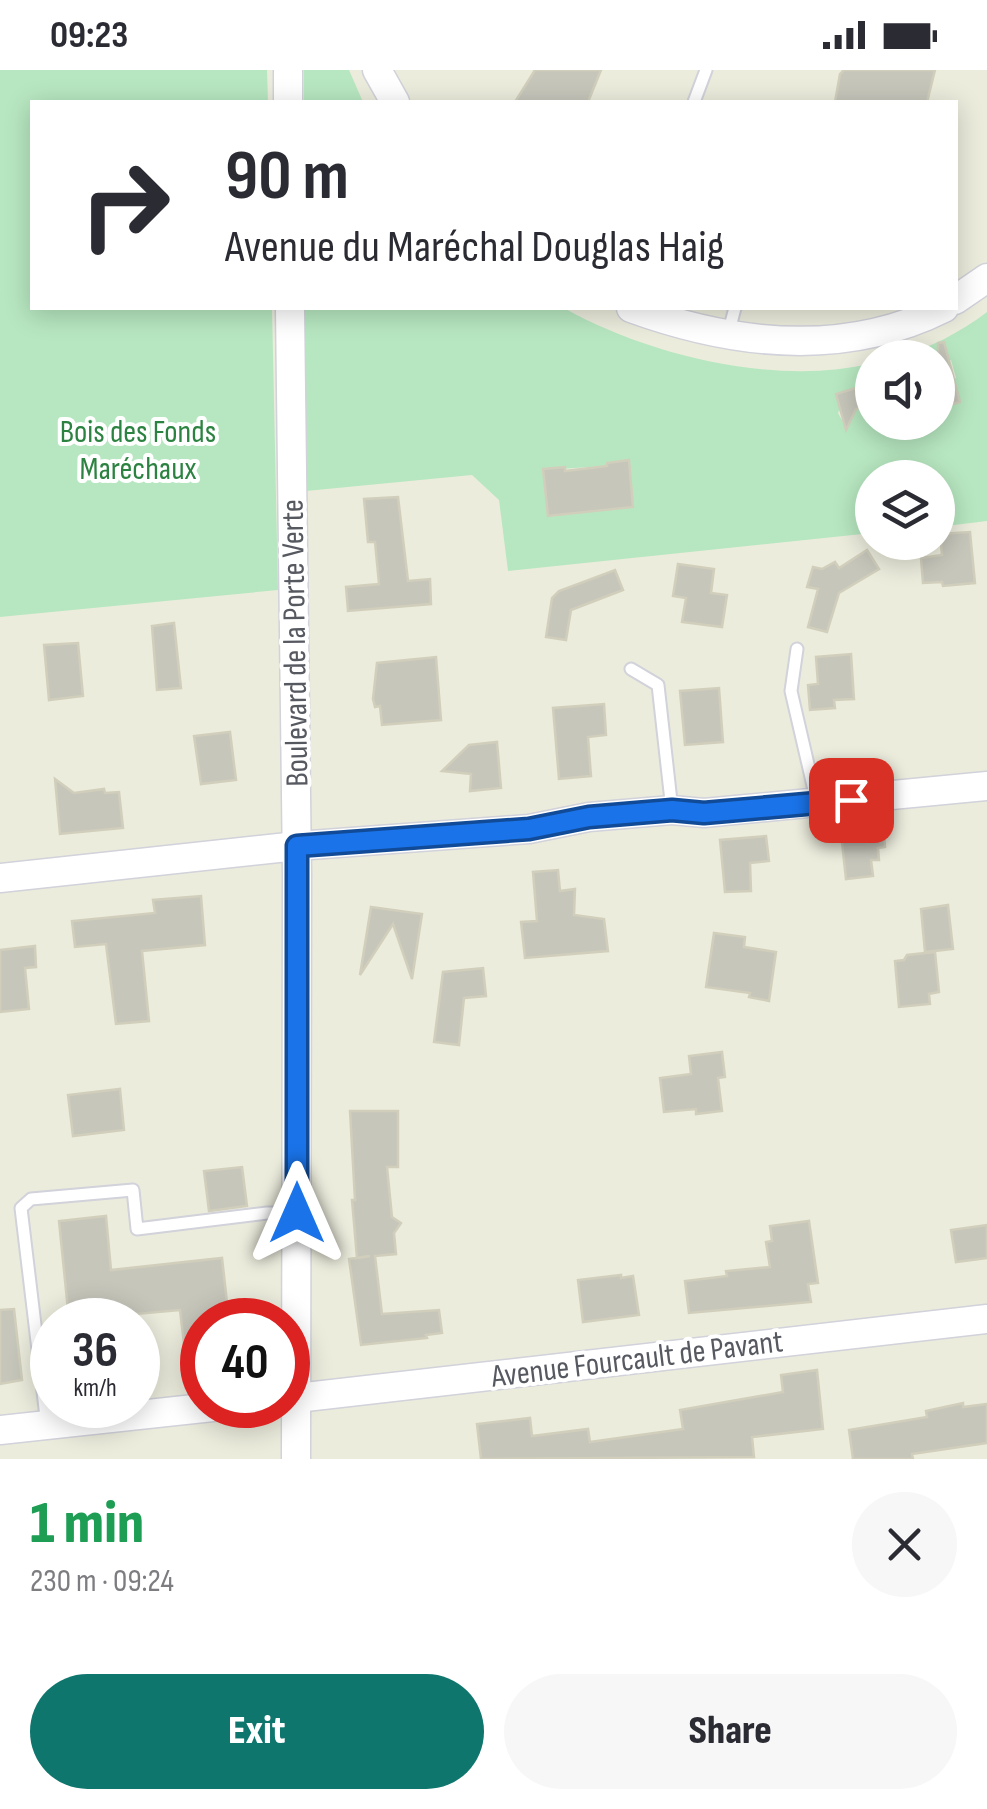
<!DOCTYPE html>
<meta charset="utf-8">
<style>
:root{--surface:#fff;--page:#f7f7f7;--text:#2b2b33;--muted:#7c7c81;--accent:#0f766e}
body{margin:0;font-family:"Sofia Sans Condensed",sans-serif;background:var(--page);color:var(--text);height:100vh;display:flex;flex-direction:column;font-size:38px;white-space:nowrap}
*{box-sizing:border-box;margin:0}
p{font-size:32px;color:var(--muted)}
.icon{flex:none;width:55px;height:55px;fill:none;stroke:currentColor;stroke-width:2;stroke-linecap:round;stroke-linejoin:round}
.map{position:relative;height:1389px;overflow:hidden}
.panel{display:flex;flex-direction:column;background:var(--surface);flex:1}
.panel>*{flex:none}
.hud{position:absolute;left:30px;top:30px;width:928px;height:210px;border-radius:0px;box-shadow:0 5px 25px #0003;background:#fff;color:var(--text);overflow:hidden}
.tools{position:absolute;left:855px;top:270px;display:grid;gap:20px}
.tools a{display:grid;place-items:center;width:100px;height:100px;border-radius:50%;background:var(--surface);box-shadow:0 5px 25px #0003;font-size:50px}
.speed{position:absolute;left:30px;top:1228px;display:flex;gap:20px;font-size:50px;font-weight:700;text-align:center}
.speed>*{display:grid;place-content:center;width:130px;height:130px;border-radius:50%;background:var(--surface);box-shadow:0 5px 25px #0003;line-height:1}
.speed small{font-size:25px;font-weight:400}
.speed .limit{border:15px solid #d22;background:#fff;color:#111}
.pin{position:absolute;display:grid;place-items:center;width:85px;height:85px;color:#fff;margin:-42px;border-radius:20px;box-shadow:0 5px 15px #0006}
.me{position:absolute;width:110px;margin:-55px;rotate:0deg;stroke-linejoin:round;filter:drop-shadow(0 0 8px #0008)}
.turn{display:flex;align-items:center;gap:35px;height:210px;padding:0 30px;font-size:45px}
.turn .icon{width:130px;height:130px;stroke-width:2.5}
.turn b{display:block;font-size:70px;line-height:85px}
.round{display:grid;place-items:center;flex:none;width:105px;height:105px;border-radius:52px;background:var(--page)}
.headline{display:flex;align-items:center;justify-content:space-between;height:170px;padding:0 30px}
h1{font-size:60px;font-weight:800;line-height:75px;color:#1e9e55}
.button{display:flex;gap:20px;margin-top:auto;padding:20px 30px}
.button a{flex:1;height:115px;border-radius:60px;background:var(--accent);color:#fff;font-size:40px;font-weight:800;line-height:115px;text-align:center}
.button a+a{background:var(--page);color:var(--text)}
.status{display:flex;justify-content:space-between;align-items:center;height:70px;padding:0 50px;background:var(--surface);direction:ltr}
.status svg{height:28px;fill:currentColor}
.map>svg:first-child{display:block}
.green{fill:#b7e7c0;fill-rule:evenodd}
.building{fill:#c7c6bb;stroke:#d1cfbc;stroke-width:2.5}
.lines{fill:none;stroke-linecap:round;stroke-linejoin:round}
.service-casing{stroke:#d1d2da;stroke-width:15}
.tertiary-casing{stroke:#d1d2da;stroke-width:31}
.service{stroke:#fff;stroke-width:11}
.tertiary{stroke:#fff;stroke-width:28}
.route-casing{stroke:#114b97;stroke-width:25}
.route{stroke:#1a73e8;stroke-width:18}
.labels{text-anchor:middle;stroke-width:8;stroke-linejoin:round;paint-order:stroke}
.park-label{font-size:32px;fill:#2c8341;stroke:#fff}
.street-label{font-size:32px;fill:#575961;stroke:#fff}
</style>
<div class="status"><b>09:23</b><svg viewBox="0 0 49 12"><path d="M0 12V9h3v3zM5 12V6h3v6zM10 12V3h3v9zM15 12V0h3v12zM26 1h20v11H26zM47 4h2v5h-2z"/></svg></div>
<div class="map">
<svg width="987" height="1389" viewBox="0 0 987 1389">
<rect width="100%" height="100%" fill="#ececdd"/>
<g class="green">
<polygon points="0,0 267,0 268,32 32,32 32,238 272,238 278,520 0,547"/>
<polygon points="304,0 349,0 363,32 304,32"/>
<path d="M 305,238 L 564,238 C 647,285 778,317 872,293 L 872,313 L 837,324 L 840,338 L 838,343 L 843,352 L 851,350 L 851,340 L 872,334 L 872,352 L 938,352 L 938,314 L 956,308 L 951,290 L 938,294 L 938,288 L 895,287 C 929,279 959,263 987,242 L 987,451 L 938,457 L 938,408 L 872,408 L 872,463 L 508,501 L 499,430 L 472,405 L 306,421 ZM 628,390 L 549,446 L 543,400 L 607,396 L 608,393 Z"/>
</g>
<g class="building">
<polygon points="535,0 601,0 588,32 515,32"/>
<polygon points="844,0 935,0 927,32 835,32 840,4"/>
<polygon points="944,272 960,332 938,339 938,273"/>
<polygon points="872,313 872,334 856,339 846,360 836,324"/>
<polygon points="629,390 633,437 548,446 543,399 565,397 565,401 607,396 607,393"/>
<polygon points="398,427 408,511 430,509 431,534 348,541 346,517 379,514 375,472 368,472 364,429"/>
<polygon points="970,462 975,513 943,516 942,512 923,513 921,488 942,485 940,464"/>
<polygon points="867,480 879,499 839,523 827,562 808,557 818,519 807,517 813,497 822,499 835,492 839,498"/>
<polygon points="678,494 714,499 711,523 727,525 722,557 682,552 686,528 673,526"/>
<polygon points="615,500 623,520 571,540 566,570 546,567 552,528 559,521"/>
<polygon points="174,553 181,618 157,620 152,556"/>
<polygon points="78,573 83,626 49,630 44,575"/>
<polygon points="851,584 854,629 834,630 835,638 810,640 808,615 818,614 816,587"/>
<polygon points="436,587 441,650 382,655 380,636 375,637 373,629 377,593"/>
<polygon points="719,618 723,672 685,675 680,621"/>
<polygon points="604,634 606,665 588,667 591,706 559,709 553,638"/>
<polygon points="230,662 236,710 201,714 194,666"/>
<polygon points="497,672 501,718 470,721 471,704 442,701 469,675"/>
<polygon points="55,709 74,723 104,719 105,723 119,722 123,758 60,764"/>
<polygon points="883,752 885,777 878,778 879,790 871,790 873,806 846,809 842,772 854,771 853,755"/>
<polygon points="766,766 769,791 750,793 751,821 725,822 720,770"/>
<polygon points="558,800 560,821 575,819 574,845 604,849 608,881 525,888 521,852 537,851 533,802"/>
<polygon points="201,826 205,875 142,881 149,951 116,954 106,874 75,877 72,851 155,843 153,830"/>
<polygon points="948,835 953,879 925,882 921,839"/>
<polygon points="371,837 422,844 412,909 393,854 360,905"/>
<polygon points="714,863 745,867 744,877 776,882 769,931 749,927 750,923 706,917"/>
<polygon points="35,876 36,897 25,898 29,939 0,942 0,880"/>
<polygon points="935,882 939,922 929,924 930,934 899,937 895,891 904,890 907,885"/>
<polygon points="483,898 486,926 464,928 459,975 434,972 443,902"/>
<polygon points="722,982 725,1007 718,1008 722,1041 696,1044 696,1039 664,1042 660,1008 691,1004 689,986"/>
<polygon points="120,1019 124,1060 73,1066 68,1025"/>
<polygon points="350,1041 398,1041 398,1097 387,1097 392,1147 401,1153 394,1163 396,1184 375,1186 382,1244 439,1240 442,1263 426,1265 427,1268 361,1275 349,1189 370,1186 357,1188 352,1130 355,1130"/>
<polygon points="242,1097 247,1136 209,1141 204,1101"/>
<polygon points="106,1146 111,1200 222,1188 229,1250 202,1250 202,1315 189,1315 180,1240 69,1250 59,1151"/>
<polygon points="809,1151 818,1213 808,1214 811,1232 689,1243 685,1211 727,1206 726,1201 770,1197 766,1172 772,1171 770,1156"/>
<polygon points="987,1155 987,1188 956,1192 951,1160"/>
<polygon points="621,1205 621,1208 633,1206 639,1245 583,1252 578,1210"/>
<polygon points="14,1239 22,1310 0,1314 0,1240"/>
<polygon points="817,1300 823,1359 752,1367 754,1387 481,1389 477,1354 530,1348 532,1366 588,1359 590,1372 683,1359 680,1340 783,1322 781,1305"/>
<polygon points="963,1333 963,1337 987,1334 987,1373 912,1384 913,1389 853,1389 849,1360 927,1347 926,1341"/>
</g>
<g class="lines">
<g class="service-casing">
<g id="service">
<polyline points="694,32 706,0"/>
<polyline points="728,264 735,238"/>
<polyline points="797,579 791,621 817,733"/>
<polyline points="631,599 658,615 672,740"/>
<polyline points="47,1355 21,1138 31,1129 133,1120 137,1159 267,1143 297,1143"/>
</g>
</g>
<g class="tertiary-casing">
<g id="tertiary">
<polyline points="288,0 288,32"/>
<polyline points="377,0 395,32"/>
<polyline points="955,230 987,208"/>
<polyline points="290,238 297,805 296,1389"/>
<path d="M 631,238 C 733,275 844,288 944,238"/>
<polyline points="0,808 297,776 529,759 589,747 672,740 704,743 987,716"/>
<polyline points="288,1329 987,1249"/>
<polyline points="0,1360 231,1335"/>
</g>
</g>
<use href="#service" class="service"/>
<use href="#tertiary" class="tertiary"/>
</g>
<g class="lines">
<g class="route-casing">
<polyline id="route" points="297,1143 297,776 529,759 589,747 672,740 704,743 851,730"/>
</g>
<use href="#route" class="route"/>
</g>
<g class="labels">
<g class="park-label">
<text x="138" y="372">Bois des Fonds<tspan x="138" dy="37">Maréchaux</tspan></text>
</g>
<g class="street-label">
<text transform="translate(294 573) rotate(-91)" y="11">Boulevard de la Porte Verte</text>
<text transform="translate(637 1288) rotate(-7)" y="11">Avenue Fourcault de Pavant</text>
</g>
</g>
</svg>
<div class="tools">
<a><svg class="icon" aria-label="sound" viewBox="0 0 24 24"><path d="M4 9h4l5-4v14l-5-4H4zM17 9q2 3 0 6"/></svg></a>
<a><svg class="icon" aria-label="layers" viewBox="0 0 24 24"><path d="M12 4l9 5-9 5-9-5zM3 14l9 5 9-5"/></svg></a>
</div>
<div class="speed"><div>36<small>km/h</small></div><div class="limit">40</div></div>
<div class="pin" style="left:851px;top:730px;background:#d93025"><svg class="icon" aria-label="arrive" viewBox="0 0 24 24"><path d="M6 21V4h12l-3 4 3 4H6"/></svg></div>
<svg class="me" style="left:297px;top:1143px" viewBox="-20 -20 40 40"><path d="M0-17L14 15 0 8-14 15z" fill="#1a73e8" stroke="#fff" stroke-width="4"/></svg>
<div class="hud">
<div class="turn"><svg class="icon" aria-label="right" viewBox="0 0 24 24"><path d="M7 20v-9h11M14 6l5 5-5 5"/></svg><div><b>90 m</b>Avenue du Maréchal Douglas Haig</div></div>
</div>
</div>
<section class="panel">
<div class="headline"><div><h1>1 min</h1><p>230 m · 09:24</p></div><a class="round"><svg class="icon" aria-label="close" viewBox="0 0 24 24"><path d="M6 6l12 12M18 6L6 18"/></svg></a></div>
<div class="button"><a>Exit</a><a>Share</a></div>
</section>
